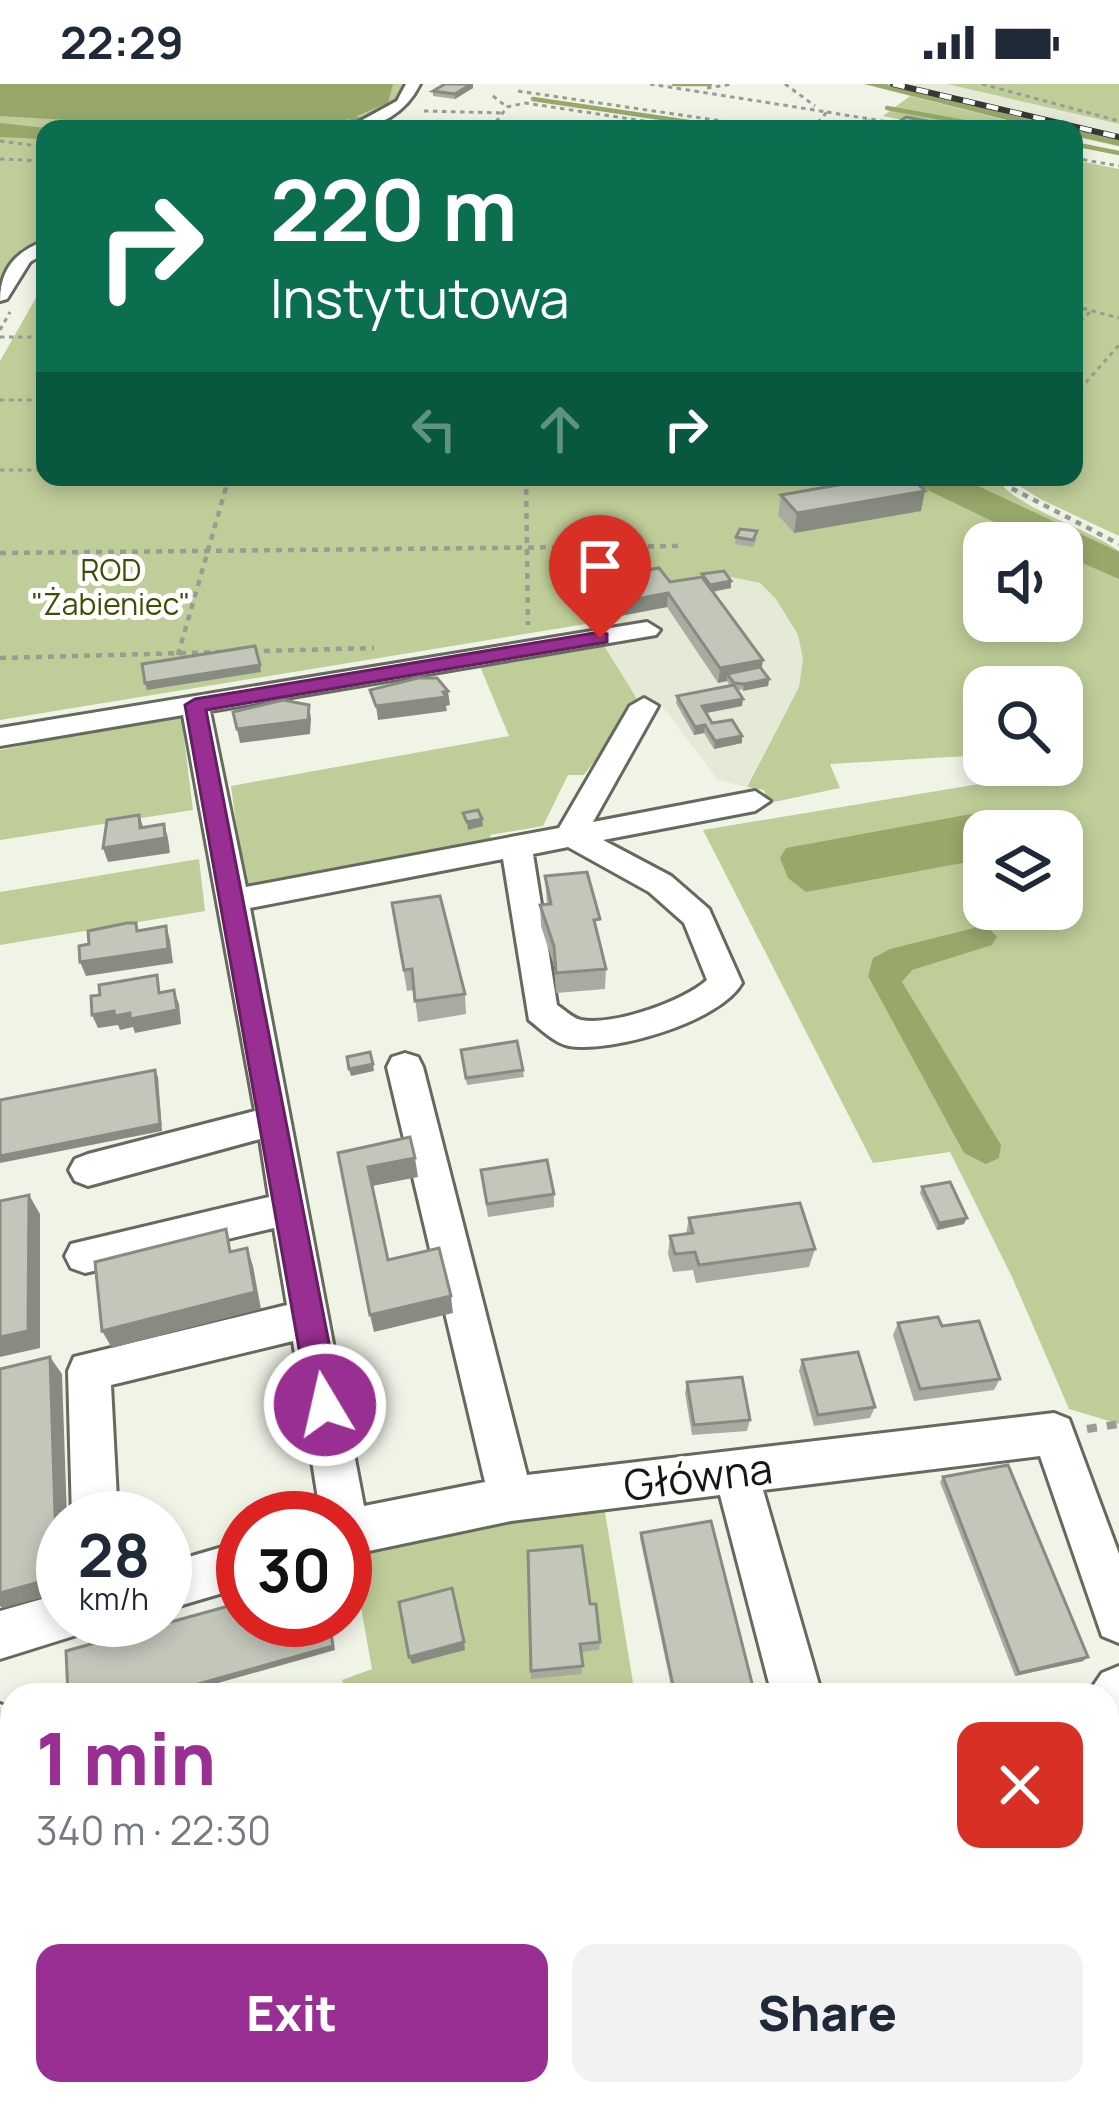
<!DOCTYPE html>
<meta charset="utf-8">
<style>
:root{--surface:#fff;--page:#f2f2f3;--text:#1f2937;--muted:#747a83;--accent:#992f92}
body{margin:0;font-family:Manrope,sans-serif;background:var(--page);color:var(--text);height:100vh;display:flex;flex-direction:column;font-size:45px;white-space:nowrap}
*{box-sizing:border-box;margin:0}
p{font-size:39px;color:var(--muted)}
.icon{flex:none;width:66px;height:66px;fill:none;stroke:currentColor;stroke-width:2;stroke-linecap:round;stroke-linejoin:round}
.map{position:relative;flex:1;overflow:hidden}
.drawer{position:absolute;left:0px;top:1599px;width:1119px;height:423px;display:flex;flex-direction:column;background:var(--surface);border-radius:36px 36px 0 0;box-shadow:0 6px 18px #0003}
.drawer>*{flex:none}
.banner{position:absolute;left:36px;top:36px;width:1047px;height:366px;border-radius:24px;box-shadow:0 6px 18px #0003;background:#0b6e4f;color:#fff;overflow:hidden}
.tools{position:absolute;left:963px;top:438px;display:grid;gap:24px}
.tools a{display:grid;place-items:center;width:120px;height:120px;border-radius:24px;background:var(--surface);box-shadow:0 6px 18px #0003;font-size:60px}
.speed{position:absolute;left:36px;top:1407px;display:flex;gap:24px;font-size:60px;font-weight:700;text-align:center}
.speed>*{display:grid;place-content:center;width:156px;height:156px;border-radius:50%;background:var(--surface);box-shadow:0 6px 18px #0003;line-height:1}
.speed small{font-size:30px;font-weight:400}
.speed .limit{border:18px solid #d22;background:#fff;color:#111}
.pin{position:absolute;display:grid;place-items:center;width:102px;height:102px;color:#fff;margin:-123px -51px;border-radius:50% 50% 50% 0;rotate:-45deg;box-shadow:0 0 12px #0007}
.pin .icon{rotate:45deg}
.me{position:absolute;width:132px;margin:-66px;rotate:351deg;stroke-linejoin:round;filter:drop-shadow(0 0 9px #0008)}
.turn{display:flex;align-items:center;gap:42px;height:252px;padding:0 36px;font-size:54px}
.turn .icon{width:156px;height:156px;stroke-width:2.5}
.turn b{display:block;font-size:84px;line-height:102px}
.lanes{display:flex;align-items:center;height:114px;padding:0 36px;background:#0003;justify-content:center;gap:60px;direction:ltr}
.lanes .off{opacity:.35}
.round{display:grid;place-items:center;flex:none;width:126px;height:126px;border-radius:24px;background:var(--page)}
.summary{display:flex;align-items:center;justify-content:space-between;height:204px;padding:0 36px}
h1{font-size:72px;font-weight:800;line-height:90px;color:var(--accent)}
.cta{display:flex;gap:24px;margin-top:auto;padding:24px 36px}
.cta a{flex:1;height:138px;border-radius:24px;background:var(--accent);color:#fff;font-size:48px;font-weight:800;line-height:138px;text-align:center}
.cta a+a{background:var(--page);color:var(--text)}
.status{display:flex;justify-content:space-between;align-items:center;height:84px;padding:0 60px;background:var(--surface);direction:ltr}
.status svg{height:33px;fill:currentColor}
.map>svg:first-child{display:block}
.built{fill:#e4ead5}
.green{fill:#bfcd98;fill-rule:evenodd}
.water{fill:#98a86b}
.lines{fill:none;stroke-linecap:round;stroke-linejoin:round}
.stream{stroke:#98a86b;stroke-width:4.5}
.canal{fill:#98a86b;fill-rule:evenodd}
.river{fill:#98a86b;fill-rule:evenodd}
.minor-casing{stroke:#66695e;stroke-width:6}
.path-far3{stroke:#999c92;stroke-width:3;stroke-dasharray:4.5 4.5;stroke-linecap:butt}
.path-far2{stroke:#999c92;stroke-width:4.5;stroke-dasharray:6 6;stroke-linecap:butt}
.path-far1{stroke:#999c92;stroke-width:8;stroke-dasharray:10 10;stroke-linecap:butt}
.path{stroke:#999c92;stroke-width:9;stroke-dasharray:14 14;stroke-linecap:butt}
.minor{fill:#fff;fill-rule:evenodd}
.rail-casing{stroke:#373833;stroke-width:6}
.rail{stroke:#fff;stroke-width:4.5;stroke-dasharray:12;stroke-linecap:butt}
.wall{fill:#a8aba0}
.shaded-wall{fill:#888b82}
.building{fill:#c3c7ba;stroke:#888b82;stroke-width:3}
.route{fill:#992f92;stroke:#631f5f;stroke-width:3}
.labels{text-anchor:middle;stroke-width:10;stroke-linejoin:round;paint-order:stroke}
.far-park-label{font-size:30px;fill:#404e05;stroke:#fff}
.near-street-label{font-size:42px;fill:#161713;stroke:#fff}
</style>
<div class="status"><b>22:29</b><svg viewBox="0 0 49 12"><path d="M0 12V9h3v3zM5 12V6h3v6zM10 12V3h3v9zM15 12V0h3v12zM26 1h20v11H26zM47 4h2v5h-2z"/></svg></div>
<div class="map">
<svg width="1119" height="2021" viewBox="0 0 1119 2021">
<rect width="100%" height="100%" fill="#f0f4e7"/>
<g class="built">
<polygon points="863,0 947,0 1119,40 1119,63 1074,53 1074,45 1041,45"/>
<polygon points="721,491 760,499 776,515 798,551 803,575 799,603 746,703 718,696 662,622 639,618 576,516 596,508"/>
</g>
<g class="green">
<polygon points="0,0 407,0 405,15 339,45 45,45 45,156 21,165 0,197"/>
<polygon points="947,0 1119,0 1119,40"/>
<polygon points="910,12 1041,45 948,45 883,32"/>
<polygon points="1074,76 1119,85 1119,452 1042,416 1005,393 1074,393"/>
<path d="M 45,198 L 45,393 L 997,393 C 1008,421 1090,445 1119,467 L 1119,1340 L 1069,1325 L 1012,1193 L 950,1068 L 873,1079 L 703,746 L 1033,691 L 1027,681 L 1062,681 L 1062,603 L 984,603 L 984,671 L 830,680 L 840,704 L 769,719 L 764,706 L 747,703 L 799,603 L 803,575 L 798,551 L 776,515 L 760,499 L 721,491 L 596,508 L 577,516 L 592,539 L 0,636 L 0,277 ZM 984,459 L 1062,459 L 1062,537 L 984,537 ZM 984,747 L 1062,747 L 1062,825 L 984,825 Z"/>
<polygon points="603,560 639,618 584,691 568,691 543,742 490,751 493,760 245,805 231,702 509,652 479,580"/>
<polygon points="181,630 193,726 0,756 0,666"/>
<polygon points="199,775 205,827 0,861 0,808"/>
<polygon points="604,1422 635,1611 345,1611 342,1596 372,1585 350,1463"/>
<polygon points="1119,1684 1119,1945 1107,1948 1107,1687"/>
<polygon points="12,1769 12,2010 871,2010 829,2021 0,2021 0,1774"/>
</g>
<g class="water">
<polygon points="0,0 393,0 388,19 325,45 217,45 0,32"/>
<polygon points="993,726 1013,747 984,747 984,775 806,808 788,794 780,774 786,764"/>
<polygon points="986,841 997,853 992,861 912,886 902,898 1001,1061 999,1074 986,1080 964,1069 868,892 873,874 890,865"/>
<polygon points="504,2010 755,2010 754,2021 535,2021"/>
</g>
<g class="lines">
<g class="stream">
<polyline points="674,0 710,0"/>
<polyline points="533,15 736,45"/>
<polyline points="887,24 1002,45"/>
<polyline points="1074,60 1119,69"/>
</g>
<g class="canal">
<polygon points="864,0 886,0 1067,45 1043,45"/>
<polygon points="353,31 383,42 385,45 366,45 348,38"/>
<polygon points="869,35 876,39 870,45 854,45"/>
<polygon points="1074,44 1119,54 1119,62 1074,52 1074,45 1069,45"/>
</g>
<g class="river">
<polygon points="0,39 55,45 45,45 45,55 0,53"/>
<polygon points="912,393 959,393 1119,468 1119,495 1062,470 1062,459 1038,459 917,401"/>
</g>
<g class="minor-casing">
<g id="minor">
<path d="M 406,0 L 420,0 C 406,29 378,45 346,45 L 397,17 Z"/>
<path d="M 45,157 L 45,169 L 30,178 L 7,215 L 0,217 C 0,185 16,167 45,157 Z"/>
<path d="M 647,538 L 660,546 L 656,551 L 210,627 L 246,803 L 559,744 L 630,622 L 644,614 L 658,622 L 593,738 L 755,707 L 770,717 L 755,727 L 603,756 L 671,792 L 709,825 L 742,899 C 720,938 612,969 569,962 C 554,959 541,945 529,936 L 503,775 L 250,824 L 364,1422 L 485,1398 L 387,983 L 392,973 L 405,969 L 418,973 L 423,983 L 527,1391 L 1054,1329 L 1069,1335 L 1119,1470 L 1119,1559 L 1102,1552 L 1040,1372 L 763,1406 L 822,1611 L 772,1611 L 720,1411 L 511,1437 L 345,1472 L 345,1434 L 321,1434 L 293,1257 L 111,1301 L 118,1434 L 72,1434 L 68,1287 L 74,1273 L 287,1221 L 274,1144 L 85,1189 L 71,1184 L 65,1172 L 71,1160 L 269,1113 L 260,1055 L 88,1102 L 75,1097 L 69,1086 L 75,1075 L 88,1070 L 255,1027 L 183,631 L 0,662 L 0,644 ZM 568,763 L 649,808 L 684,839 L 707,896 C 684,917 614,942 581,936 C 572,934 565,926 557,921 L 533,770 Z"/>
<polygon points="243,1457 243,1503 165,1526 165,1480"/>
<polygon points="63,1509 63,1536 85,1536 80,1550 0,1575 0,1527"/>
<polygon points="1119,1582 1119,1642 1107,1647 1107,1611 1087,1611 1102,1589"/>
<polygon points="0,1620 12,1625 12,1701 3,1703"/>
</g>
</g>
<g class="path-far3">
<polyline points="650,0 827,28 812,45"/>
<polyline points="785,0 815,22"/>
<polyline points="982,0 1119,37"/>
<polyline points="707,4 733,0"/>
<polyline points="518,7 776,45"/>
<polyline points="493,12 507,23"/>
<polyline points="424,27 504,29"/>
<polyline points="827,28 900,40"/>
<polyline points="491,45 507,23 525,19 697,45"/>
<polyline points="0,57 45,63"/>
<polyline points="1074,74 1119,82"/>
<polyline points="0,75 45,77"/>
<polyline points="1074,222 1119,234"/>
<polyline points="1074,244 1092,226"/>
<polyline points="0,246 10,228"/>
<polyline points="0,253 45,253"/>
<polyline points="1074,312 1119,261"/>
<polyline points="0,316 45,316"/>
<polyline points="0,386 45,386"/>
</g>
<g class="path-far2">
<polyline points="526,393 528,541"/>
<polyline points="1010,393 1011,404 1119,460"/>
<polyline points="0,469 679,462"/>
<polyline points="178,571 229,393"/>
<polyline points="0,574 374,564"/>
</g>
<polyline class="path-far1" points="1087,1345 1119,1340"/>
<g class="path">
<polyline points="3,1713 3,1762 12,1798"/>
<polyline points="235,2010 251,2021"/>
<polyline points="802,2010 804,2021"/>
<polyline points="97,2021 104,2010"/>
</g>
<use href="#minor" class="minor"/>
<g class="rail-casing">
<polyline id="rail" points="893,0 1119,53"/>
</g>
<use href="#rail" class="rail"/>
</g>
<g class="wall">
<polygon points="445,0 473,0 473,4 455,15 433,12 433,7"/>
<polygon points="897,39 963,45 896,45"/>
<polygon points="781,411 921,427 794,449 778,431"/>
<polygon points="736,453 757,454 753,463 735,460"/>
<polygon points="702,490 731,497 731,504 713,508 769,595 768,602 737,606 742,622 706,629 712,639 742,659 714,665 704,649 694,651 676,619 677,612 730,602 727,597 718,599 667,523 620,532 604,508 604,494 670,498 702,493"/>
<polygon points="545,792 599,855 606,885 605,905 556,909 554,882 541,842 540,821 547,820"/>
<polygon points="392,819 465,910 466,930 418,938 414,906 407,907"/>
<polygon points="461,966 523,986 524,993 467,1001"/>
<polygon points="481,1086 554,1110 554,1123 488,1133"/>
<polygon points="922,1103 964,1140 937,1146 920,1109"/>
<polygon points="689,1134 815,1165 809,1183 696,1199 693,1186 673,1188 668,1170 670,1152 686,1150"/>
<polygon points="898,1239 942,1242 1000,1295 994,1306 914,1317 893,1251"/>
<polygon points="802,1276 875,1323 870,1334 814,1342 799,1287"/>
<polygon points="687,1298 750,1336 747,1347 692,1351 685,1309"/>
<polygon points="943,1393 1083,1577 1015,1592 940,1398"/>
<polygon points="641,1449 755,1611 673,1611 640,1454"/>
<polygon points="528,1467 590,1520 600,1558 599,1566 581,1568 582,1590 531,1595"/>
</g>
<g class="shaded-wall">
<polygon points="471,0 473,0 473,4 455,15 455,10"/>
<polygon points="925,407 921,427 794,449 797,429"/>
<polygon points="731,497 731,504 709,508 710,501"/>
<polygon points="668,509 667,523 620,532 620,518"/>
<polygon points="763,576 761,590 727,590 727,597 718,599 720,584"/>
<polygon points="260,581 261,588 147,606 145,599"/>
<polygon points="769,595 768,602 743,607 744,600"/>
<polygon points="448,607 450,621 446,622 447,627 378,636 376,622"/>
<polygon points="743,615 742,622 701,630 702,622"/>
<polygon points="309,621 311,635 310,650 240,659 237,645"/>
<polygon points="705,641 704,649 694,651 695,643"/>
<polygon points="742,652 742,659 714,665 715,657"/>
<polygon points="139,731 144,745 164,740 168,754 170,769 108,778 103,764 140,744"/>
<polygon points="482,735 483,742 468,746 467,738"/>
<polygon points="166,842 170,856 173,879 86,892 80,878"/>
<polygon points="174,906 179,920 181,940 135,949 133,943 120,946 118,941 98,944 92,931 114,927"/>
<polygon points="373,980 374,987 351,992 349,985"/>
<polygon points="155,986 158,993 162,1047 0,1079 0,1072"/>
<polygon points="415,1074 418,1093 372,1102 368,1083"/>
<polygon points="29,1111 40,1130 40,1264 0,1273 0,1253"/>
<polygon points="967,1134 964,1140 937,1146 939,1139"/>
<polygon points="247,1164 253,1182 261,1225 112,1264 102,1247"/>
<polygon points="451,1212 453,1229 374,1248 370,1231"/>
<polygon points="50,1273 62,1290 67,1434 63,1434 63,1508 3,1524 0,1522 0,1509"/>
<polygon points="329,1536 335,1566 176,1611 159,1611"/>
<polygon points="464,1558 465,1566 412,1580 409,1573"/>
<polygon points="1088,1573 1083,1577 1015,1592 1019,1589"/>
</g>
<g class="building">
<polygon points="445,0 471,0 455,10 433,7"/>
<polygon points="906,33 963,44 930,45 897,39"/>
<polygon points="883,393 911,393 925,407 797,429 781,411"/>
<polygon points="740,445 757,447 753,456 736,453"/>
<polygon points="659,484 670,498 702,493 763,576 720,584 668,509 620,518 604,494"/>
<polygon points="724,487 731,497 710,501 702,490"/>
<polygon points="255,562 260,581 145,599 142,580"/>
<polygon points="760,583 769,595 744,600 734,599 727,590"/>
<polygon points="418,594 437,594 448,607 443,608 446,613 376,622 370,606"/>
<polygon points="734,601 743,615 702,622 712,639 732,636 742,652 715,657 705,641 695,643 677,612"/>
<polygon points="283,616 309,621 308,636 237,645 233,628"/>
<polygon points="478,726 482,735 467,738 463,729"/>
<polygon points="139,731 140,744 164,740 165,754 103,764 107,736"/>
<polygon points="587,788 600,835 594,836 606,885 556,889 554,862 540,821 551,820 545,792"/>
<polygon points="440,812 465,910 415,917 412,885 404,886 392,819"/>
<polygon points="127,839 136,839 137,847 166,842 168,865 80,878 79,862 89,860 88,847"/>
<polygon points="157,891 159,909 174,906 177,926 130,935 130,929 115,932 114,927 92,931 91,912 100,911 99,901"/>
<polygon points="517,957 523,986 466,994 461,966"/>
<polygon points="370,968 373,980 349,985 347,973"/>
<polygon points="155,986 160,1040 0,1072 0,1016"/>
<polygon points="410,1053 415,1074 368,1083 388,1176 439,1164 451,1212 370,1231 338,1069"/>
<polygon points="547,1076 554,1110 487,1120 481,1086"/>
<polygon points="950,1098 967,1134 939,1139 922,1103"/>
<polygon points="29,1111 28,1247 0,1253 0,1117"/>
<polygon points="800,1119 815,1165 699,1181 695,1168 675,1170 670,1152 693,1149 689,1134"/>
<polygon points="226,1145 230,1168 247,1164 255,1208 102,1247 95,1178"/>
<polygon points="938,1233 942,1242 979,1237 1000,1295 920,1305 898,1239"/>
<polygon points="858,1268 875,1323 818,1331 802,1276"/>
<polygon points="50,1273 57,1493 0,1509 0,1285"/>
<polygon points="742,1293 750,1336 694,1341 687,1298"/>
<polygon points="1008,1381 1088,1573 1019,1589 943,1393"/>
<polygon points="711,1437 755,1611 675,1611 641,1449"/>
<polygon points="582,1462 590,1520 596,1520 600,1558 580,1560 583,1582 531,1587 528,1467"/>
<polygon points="452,1504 464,1558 409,1573 399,1518"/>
<polygon points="243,1518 243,1536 329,1536 333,1562 159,1611 68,1611 66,1567"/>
</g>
<polygon class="route" points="600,548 607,550 607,558 206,626 341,1321 336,1331 325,1336 313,1331 309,1321 185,621 195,615"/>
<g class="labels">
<g class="far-park-label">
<text x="111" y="497">ROD<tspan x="111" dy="34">"Żabieniec"</tspan></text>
</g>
<g class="near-street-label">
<text transform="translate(698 1393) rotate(-7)" y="15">Główna</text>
</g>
</g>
</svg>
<div class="tools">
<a><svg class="icon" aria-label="sound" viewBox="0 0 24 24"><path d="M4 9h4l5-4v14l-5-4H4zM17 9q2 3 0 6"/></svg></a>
<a><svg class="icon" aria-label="search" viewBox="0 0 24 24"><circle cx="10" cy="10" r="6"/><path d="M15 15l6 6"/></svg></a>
<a><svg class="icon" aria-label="layers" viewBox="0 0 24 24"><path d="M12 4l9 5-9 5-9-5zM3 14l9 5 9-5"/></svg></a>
</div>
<div class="speed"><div>28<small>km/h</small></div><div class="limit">30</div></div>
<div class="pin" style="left:600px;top:554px;background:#d93025"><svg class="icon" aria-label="arrive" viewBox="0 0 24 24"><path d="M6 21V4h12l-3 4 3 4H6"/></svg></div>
<svg class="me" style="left:325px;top:1321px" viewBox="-20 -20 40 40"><circle r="17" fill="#992f92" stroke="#fff" stroke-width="3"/><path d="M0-11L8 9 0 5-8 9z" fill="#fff"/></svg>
<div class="banner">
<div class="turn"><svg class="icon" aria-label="right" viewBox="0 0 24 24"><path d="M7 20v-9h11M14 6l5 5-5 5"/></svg><div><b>220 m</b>Instytutowa</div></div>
<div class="lanes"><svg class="icon off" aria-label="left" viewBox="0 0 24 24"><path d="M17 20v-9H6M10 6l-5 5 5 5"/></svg><svg class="icon off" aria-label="ahead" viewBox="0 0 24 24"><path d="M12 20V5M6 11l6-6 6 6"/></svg><svg class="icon" aria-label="right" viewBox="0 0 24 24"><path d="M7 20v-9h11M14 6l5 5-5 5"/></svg></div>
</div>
<section class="drawer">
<div class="summary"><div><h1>1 min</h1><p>340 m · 22:30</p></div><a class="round" style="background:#d93025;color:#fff"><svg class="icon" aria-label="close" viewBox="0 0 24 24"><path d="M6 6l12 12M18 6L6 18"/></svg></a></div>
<div class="cta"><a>Exit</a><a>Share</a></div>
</section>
</div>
